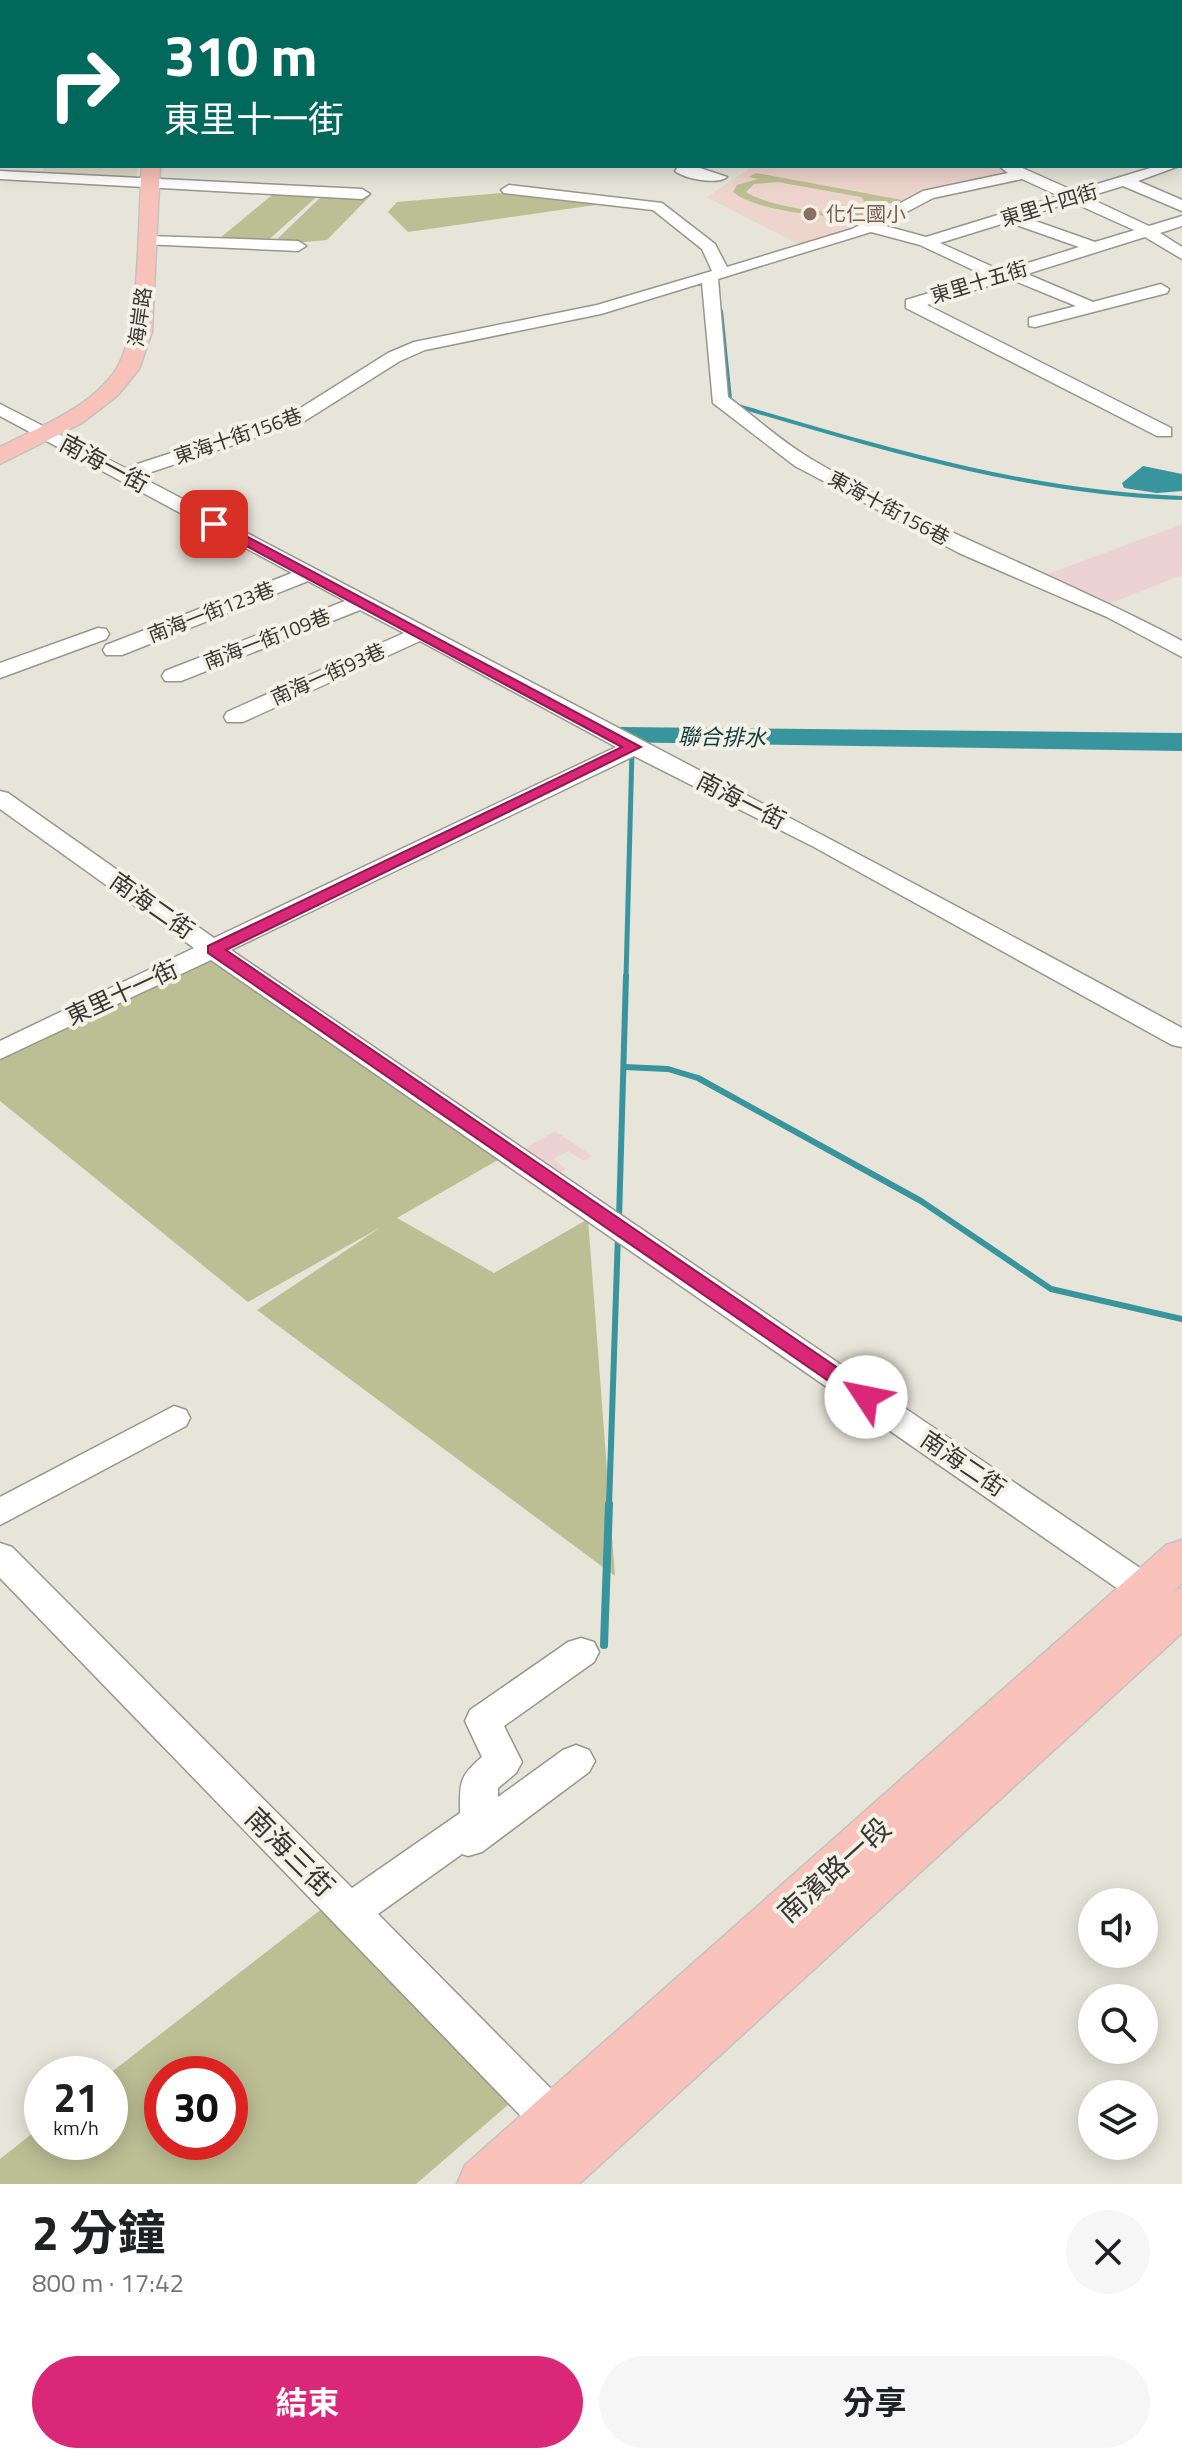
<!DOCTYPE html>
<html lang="zh-TW">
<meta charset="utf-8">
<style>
:root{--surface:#fff;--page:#f6f6f6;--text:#202124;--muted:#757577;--accent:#db2777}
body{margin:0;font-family:"Titillium Web","Noto Sans TC",sans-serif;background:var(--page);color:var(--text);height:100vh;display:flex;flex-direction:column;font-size:30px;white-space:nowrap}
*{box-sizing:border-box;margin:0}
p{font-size:26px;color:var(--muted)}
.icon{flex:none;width:44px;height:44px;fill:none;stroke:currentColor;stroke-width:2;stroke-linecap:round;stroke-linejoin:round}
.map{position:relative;height:2184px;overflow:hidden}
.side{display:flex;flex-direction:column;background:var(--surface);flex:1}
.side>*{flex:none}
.hud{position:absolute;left:0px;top:0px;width:1182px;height:168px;box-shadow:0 4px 20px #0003;background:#00695c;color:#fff;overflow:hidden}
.tools{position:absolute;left:1078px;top:1888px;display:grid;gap:16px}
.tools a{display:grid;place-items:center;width:80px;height:80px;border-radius:50%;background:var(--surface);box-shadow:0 4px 20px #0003;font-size:40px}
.speed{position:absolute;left:24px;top:2056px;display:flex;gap:16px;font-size:40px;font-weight:700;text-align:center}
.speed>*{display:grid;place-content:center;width:104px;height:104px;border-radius:50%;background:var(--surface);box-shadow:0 4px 20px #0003;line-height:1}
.speed small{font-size:20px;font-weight:400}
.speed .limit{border:12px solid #d22;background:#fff;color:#111}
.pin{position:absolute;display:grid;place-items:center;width:68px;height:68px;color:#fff;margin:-34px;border-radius:16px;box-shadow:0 4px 12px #0006}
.me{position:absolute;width:88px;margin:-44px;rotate:304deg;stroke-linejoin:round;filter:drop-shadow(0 0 6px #0008)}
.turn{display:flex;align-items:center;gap:28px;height:168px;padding:0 32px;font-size:36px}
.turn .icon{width:104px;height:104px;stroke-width:2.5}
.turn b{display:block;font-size:56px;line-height:68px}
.round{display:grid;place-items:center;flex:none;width:84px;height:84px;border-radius:42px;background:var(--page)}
.overview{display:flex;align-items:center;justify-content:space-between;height:136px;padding:0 32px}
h1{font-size:48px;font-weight:700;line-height:60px}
.action{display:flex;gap:16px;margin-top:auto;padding:16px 32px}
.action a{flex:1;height:92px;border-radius:48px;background:var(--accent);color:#fff;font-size:32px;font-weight:700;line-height:92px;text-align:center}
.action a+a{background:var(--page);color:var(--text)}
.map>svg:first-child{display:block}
.built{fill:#ded9c7}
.industrial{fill:#edd2d4}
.education{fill:#edd4cc}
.green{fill:#bcbe93;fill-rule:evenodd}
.water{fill:#38959d}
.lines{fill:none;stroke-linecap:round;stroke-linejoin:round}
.stream-far3{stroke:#38959d;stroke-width:4}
.stream-far2{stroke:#38959d;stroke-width:5}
.stream-far1{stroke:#38959d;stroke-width:6}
.stream{stroke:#38959d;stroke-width:8}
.river{fill:#38959d;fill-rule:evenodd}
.minor-casing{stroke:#99968b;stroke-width:3}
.major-casing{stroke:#c3c3c2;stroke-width:3}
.minor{fill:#fff;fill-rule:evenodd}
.major{fill:#f8c1b9;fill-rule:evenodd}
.shaded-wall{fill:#988a5c}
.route{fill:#db2777;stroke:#8e194d;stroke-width:2}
.education-dot{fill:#8d6e63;stroke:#f4f1e6;stroke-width:3}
.labels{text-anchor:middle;stroke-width:8;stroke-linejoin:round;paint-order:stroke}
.far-street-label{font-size:20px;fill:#383733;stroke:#f4f1e6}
.far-education-label{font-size:20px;fill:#785e54;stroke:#f4f1e6;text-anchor:start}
.far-water-label{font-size:22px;font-style:italic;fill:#113c40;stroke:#f4f1e6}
.street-label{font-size:24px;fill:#383733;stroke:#f4f1e6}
.near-street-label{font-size:28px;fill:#383733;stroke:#f4f1e6}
</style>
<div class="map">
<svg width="1182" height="2184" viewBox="0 0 1182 2184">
<rect width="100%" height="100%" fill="#e7e4d9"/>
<polygon class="built" points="45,166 138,166 136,179 41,174"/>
<g class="industrial">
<polygon points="1182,524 1182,575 1108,604 1048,574"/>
<polygon points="555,1131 592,1156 584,1161 568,1151 553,1159 566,1169 554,1176 519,1152"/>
</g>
<polygon class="education" points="753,166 993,166 1008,172 913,197 848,231 805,248 707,197"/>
<g class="green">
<path d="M 756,173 L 902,200 L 895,204 L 880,201 L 879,211 C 851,224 756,212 733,192 L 737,185 L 758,179 L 749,177 ZM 778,182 L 861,197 L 869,207 C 846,220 768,207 746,192 L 754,184 Z"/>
<polygon points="277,191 321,193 265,243 214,243"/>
<polygon points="326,192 370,196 327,240 271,245"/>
<polygon points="514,192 616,202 408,232 388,212 397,202"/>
<polygon points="199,952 503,1157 397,1218 494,1273 588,1219 615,1576 257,1310 381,1227 248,1302 0,1101 0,1054"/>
<path d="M 323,1908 L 509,2104 L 416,2184 L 0,2184 L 0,2159 L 42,2126 L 42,2142 L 110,2142 L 109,2074 ZM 162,2074 L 230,2074 L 230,2142 L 162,2142 Z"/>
</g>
<polygon class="water" points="1143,466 1182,474 1182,491 1157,493 1124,488 1122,483"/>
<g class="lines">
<path class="stream-far3" d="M 721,311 L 730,399 L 738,406 C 885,449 1028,493 1182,498"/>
<polyline class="stream-far2" points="626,978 632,751"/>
<g class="stream-far1">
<polyline points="624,1067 668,1069 698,1078 921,1201 1051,1289 1182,1319"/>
<polyline points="619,1219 626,976"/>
<polyline points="609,1506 618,1234"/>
</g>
<polyline class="stream" points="604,1645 609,1504"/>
<polygon class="river" points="620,727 1182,733 1182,751 610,742 605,736 610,730"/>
<g class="minor-casing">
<g id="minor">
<polygon points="292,0 305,0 306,2 293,2"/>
<polygon points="499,0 514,0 515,2 500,2"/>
<polygon points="599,0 614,0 615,2 600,2"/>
<polygon points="816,0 831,0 832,2 817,2"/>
<polygon points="885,0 900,0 901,2 886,2"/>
<polygon points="974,0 989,0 990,2 975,2"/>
<polygon points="1059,0 1075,0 1076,2 1060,2"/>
<polygon points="1147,0 1163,0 1164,2 1148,2"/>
<polygon points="1180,7 1182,8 1182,16 1180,15"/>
<rect x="0" y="15" width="2" height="8"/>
<polygon points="1180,49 1182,50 1182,58 1180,57"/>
<rect x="1180" y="105" width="2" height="10"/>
<path d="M 679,166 L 694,166 L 727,177 C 717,185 685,179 675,171 Z"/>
<path d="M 999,166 L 1018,166 L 1074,191 L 1157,166 L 1179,166 L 1138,181 L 1182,200 L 1182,211 L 1123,186 L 1087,197 L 1149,226 L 1182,216 L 1182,226 L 1160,233 L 1182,247 L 1182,259 L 1145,237 L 1027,274 L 1093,302 L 1161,284 L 1169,289 L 1167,293 L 1035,327 L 1029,326 L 1029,318 L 1076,306 L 1010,279 L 927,305 L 1171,428 L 1171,436 L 1157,436 L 906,308 L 906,300 L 986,276 L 920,245 L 871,232 L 718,279 L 728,397 C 755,417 782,442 811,459 C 930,530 1061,576 1182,641 L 1182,657 L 1107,617 L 959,553 L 795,466 L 713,403 L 702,283 L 601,314 L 425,350 L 400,361 L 303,422 L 139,476 C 487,660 837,840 1182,1028 L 1182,1047 L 1172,1045 L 814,847 L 634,756 L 231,950 L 1171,1589 L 1177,1599 L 1171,1609 L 1159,1613 L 1147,1609 L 211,960 L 0,1059 L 0,1041 L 194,948 L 0,809 L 0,791 L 8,793 L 214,938 L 616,747 L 420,641 L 243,722 L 227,722 L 224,717 L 227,712 L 404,633 L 360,610 L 181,681 L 165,681 L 162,676 L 165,671 L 345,601 L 308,581 L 122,655 L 106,655 L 103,650 L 106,645 L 292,573 L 0,416 L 0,404 L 125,468 L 291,414 L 388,353 L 414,342 L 597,305 L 712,271 L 702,249 L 653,210 L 504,193 L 501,190 L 509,185 L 662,203 L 715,244 L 727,267 L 852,229 L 923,191 L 1008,173 ZM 1022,179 L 1059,196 L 926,237 L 882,225 L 933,198 ZM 1072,202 L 1134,230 L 1135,230 L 1095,242 L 1024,217 ZM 1008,222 L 1079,247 L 1002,271 L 940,243 Z"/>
<polygon points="0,171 362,189 370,194 362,199 0,179"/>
<polygon points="148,236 298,241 306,246 298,251 142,244 140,241"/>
<polygon points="98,628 106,629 109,634 106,639 0,678 0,663"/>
<polygon points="174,1406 186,1410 190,1418 186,1426 0,1525 0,1497"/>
<path d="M 0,1543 L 12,1547 L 352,1888 L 460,1813 C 460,1784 458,1777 482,1757 L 465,1721 L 470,1710 L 568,1642 L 581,1638 L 594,1642 L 599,1652 L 594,1662 L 504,1726 L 522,1762 L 516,1773 L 498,1788 L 498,1797 L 563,1750 L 576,1745 L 589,1750 L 595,1761 L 589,1772 L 482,1852 L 468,1856 L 462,1854 L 378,1914 L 577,2115 L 583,2129 L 577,2143 L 562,2149 L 547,2143 L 0,1578 Z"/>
</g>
</g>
<g class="major-casing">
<g id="major">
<polygon points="154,0 170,0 153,2"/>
<path d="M 142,166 L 160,166 L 152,332 L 139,369 L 118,395 L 82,423 L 0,464 L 0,447 C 39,427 93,407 117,368 C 141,328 138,216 142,166 Z"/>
<polygon points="1182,1540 1182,1583 1174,1591 1182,1588 1182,1633 579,2184 457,2184 465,2165 1166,1545"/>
</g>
</g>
<use href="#minor" class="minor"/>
<use href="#major" class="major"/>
</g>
<polygon class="shaded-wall" points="36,0 65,0 44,2 36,2"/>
<polygon class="route" points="209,521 218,521 641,747 226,950 873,1392 877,1397 873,1402 859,1402 208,953 208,946 622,747 209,526"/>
<circle class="education-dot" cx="810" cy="214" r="8"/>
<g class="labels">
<g class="far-street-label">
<text transform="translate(1049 205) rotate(-17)" y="7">東里十四街</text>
<text transform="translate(979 282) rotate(-17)" y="7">東里十五街</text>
<text transform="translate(140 317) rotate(-82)" y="7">海岸路</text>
<text transform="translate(238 436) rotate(-19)" y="7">東海十街156巷</text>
<text transform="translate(889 508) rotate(28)" y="7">東海十街156巷</text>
<text transform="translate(211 612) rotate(-21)" y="7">南海一街123巷</text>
<text transform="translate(267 639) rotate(-21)" y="7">南海一街109巷</text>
<text transform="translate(328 674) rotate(-24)" y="7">南海一街93巷</text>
</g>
<g class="far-education-label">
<text x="826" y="221">化仁國小</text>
</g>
<g class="far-water-label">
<text transform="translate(722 737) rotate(1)" y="8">聯合排水</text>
</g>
<g class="street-label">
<text transform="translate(104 464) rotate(28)" y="8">南海一街</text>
<text transform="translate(741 801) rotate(27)" y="8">南海一街</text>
<text transform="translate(152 906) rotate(35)" y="8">南海二街</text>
<text transform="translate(122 993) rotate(-25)" y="8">東里十一街</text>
<text transform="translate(963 1464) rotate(34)" y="8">南海二街</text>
</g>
<g class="near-street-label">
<text transform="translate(290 1852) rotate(45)" y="10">南海三街</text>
<text transform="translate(834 1870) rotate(-42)" y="10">南濱路一段</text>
</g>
</g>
</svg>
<div class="tools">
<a><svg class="icon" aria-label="sound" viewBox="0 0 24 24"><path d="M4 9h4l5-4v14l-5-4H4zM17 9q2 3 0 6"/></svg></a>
<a><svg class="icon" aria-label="search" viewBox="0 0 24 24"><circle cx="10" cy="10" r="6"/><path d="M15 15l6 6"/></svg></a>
<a><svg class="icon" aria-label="layers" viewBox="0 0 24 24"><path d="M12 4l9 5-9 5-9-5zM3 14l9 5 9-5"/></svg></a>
</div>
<div class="speed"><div>21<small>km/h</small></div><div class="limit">30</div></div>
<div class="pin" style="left:214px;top:524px;background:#d93025"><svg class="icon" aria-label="arrive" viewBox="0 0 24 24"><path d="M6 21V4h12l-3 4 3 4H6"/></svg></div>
<svg class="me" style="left:866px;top:1397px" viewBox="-20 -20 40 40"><circle r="19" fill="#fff"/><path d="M0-13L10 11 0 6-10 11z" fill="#db2777"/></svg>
<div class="hud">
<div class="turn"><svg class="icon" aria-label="right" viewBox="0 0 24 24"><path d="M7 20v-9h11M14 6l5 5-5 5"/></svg><div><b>310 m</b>東里十一街</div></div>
</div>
</div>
<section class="side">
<div class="overview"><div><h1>2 分鐘</h1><p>800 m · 17:42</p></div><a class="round"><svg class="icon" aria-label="close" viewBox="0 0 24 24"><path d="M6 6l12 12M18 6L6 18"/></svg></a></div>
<div class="action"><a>結束</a><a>分享</a></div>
</section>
